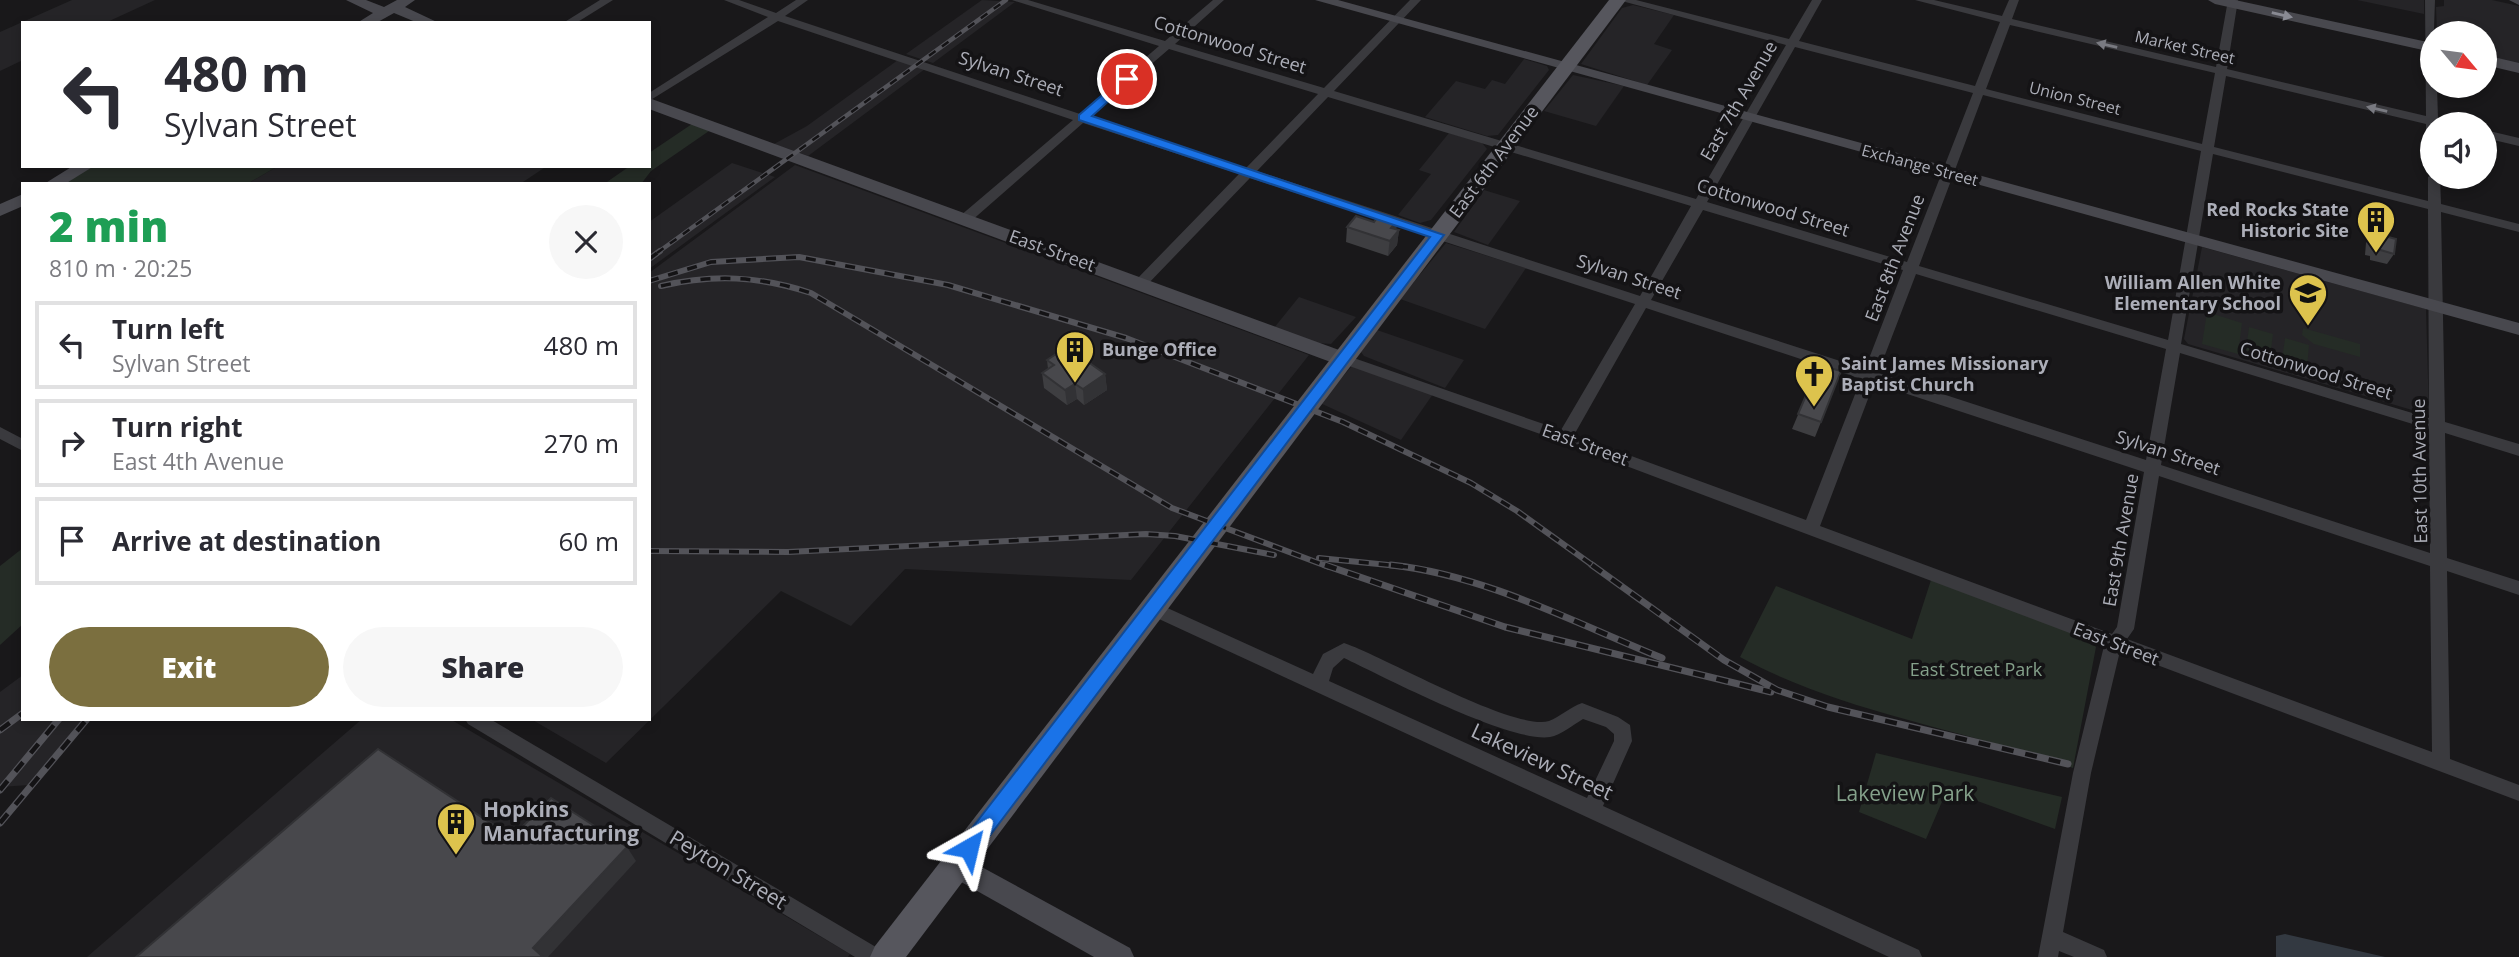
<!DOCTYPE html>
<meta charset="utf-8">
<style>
:root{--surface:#fff;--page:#f7f7f7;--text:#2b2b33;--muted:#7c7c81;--line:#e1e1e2;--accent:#7b6f3f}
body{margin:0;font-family:"Open Sans",sans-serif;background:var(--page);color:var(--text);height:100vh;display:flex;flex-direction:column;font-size:26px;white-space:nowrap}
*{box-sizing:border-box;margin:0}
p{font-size:23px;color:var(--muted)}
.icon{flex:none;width:38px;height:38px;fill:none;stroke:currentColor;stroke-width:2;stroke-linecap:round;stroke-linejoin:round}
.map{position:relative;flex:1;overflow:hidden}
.panel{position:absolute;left:21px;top:182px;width:630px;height:539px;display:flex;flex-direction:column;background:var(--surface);border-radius:0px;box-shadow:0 4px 10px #0003}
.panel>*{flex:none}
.banner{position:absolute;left:21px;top:21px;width:630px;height:147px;border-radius:0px;box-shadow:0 4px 10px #0003;background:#fff;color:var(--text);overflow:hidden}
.needle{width:46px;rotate:119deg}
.tools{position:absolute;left:2420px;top:21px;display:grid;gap:14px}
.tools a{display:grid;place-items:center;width:77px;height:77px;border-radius:50%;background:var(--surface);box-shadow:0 4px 10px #0003;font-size:35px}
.pin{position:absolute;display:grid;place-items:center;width:60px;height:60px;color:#fff;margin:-30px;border:4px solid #fff;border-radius:50%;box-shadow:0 2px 7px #0007}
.me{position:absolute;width:77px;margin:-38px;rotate:37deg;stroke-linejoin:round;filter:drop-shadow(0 0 5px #0008)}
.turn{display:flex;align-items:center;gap:24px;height:147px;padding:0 28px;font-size:32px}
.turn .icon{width:91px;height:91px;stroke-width:2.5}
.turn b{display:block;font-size:49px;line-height:60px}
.round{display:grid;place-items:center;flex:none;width:74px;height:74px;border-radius:37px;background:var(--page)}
.summary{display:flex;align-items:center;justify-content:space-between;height:119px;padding:0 28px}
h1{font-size:42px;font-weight:800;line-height:52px;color:#1e9e55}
.button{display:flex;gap:14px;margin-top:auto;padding:14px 28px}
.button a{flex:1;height:80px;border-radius:42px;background:var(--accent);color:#fff;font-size:28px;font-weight:800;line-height:80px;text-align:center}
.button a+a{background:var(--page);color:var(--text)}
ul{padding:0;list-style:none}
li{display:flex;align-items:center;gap:21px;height:88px;margin:0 14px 10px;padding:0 14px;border:4px solid var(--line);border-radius:0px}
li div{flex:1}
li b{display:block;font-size:26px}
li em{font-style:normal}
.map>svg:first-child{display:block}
.built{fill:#252427}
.green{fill:#252c26}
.water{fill:#333941}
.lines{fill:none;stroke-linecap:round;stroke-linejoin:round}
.street{fill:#3a3a3e;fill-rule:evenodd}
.secondary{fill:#48484e;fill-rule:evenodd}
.primary{fill:#56565d;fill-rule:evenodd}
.rail-far2-casing{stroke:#535359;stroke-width:4.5}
.rail-far1-casing{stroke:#535359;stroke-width:6}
.rail-casing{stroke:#535359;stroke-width:7}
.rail-far2{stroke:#141315;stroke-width:2.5;stroke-dasharray:8;stroke-linecap:butt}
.rail-far1{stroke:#141315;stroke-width:3.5;stroke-dasharray:10;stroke-linecap:butt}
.rail{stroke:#141315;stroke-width:4.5;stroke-dasharray:12;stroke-linecap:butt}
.wall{fill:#3e3e41}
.shaded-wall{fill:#323235}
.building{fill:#48484c;stroke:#323235;stroke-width:2}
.oneway{fill:#898a93}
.oneway2{fill:#797a81}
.route{fill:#1a73e8;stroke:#114b97;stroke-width:2}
.labels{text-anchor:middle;stroke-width:7;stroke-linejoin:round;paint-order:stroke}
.far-street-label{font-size:16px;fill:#acaeb8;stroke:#141315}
.street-label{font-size:18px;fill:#acaeb8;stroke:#141315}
.poi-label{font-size:18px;font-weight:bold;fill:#acaeb8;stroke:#141315;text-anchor:end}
.park-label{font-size:18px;fill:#85a18b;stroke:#141315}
.near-street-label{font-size:21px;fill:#acaeb8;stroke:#141315}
.near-park-label{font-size:21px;fill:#85a18b;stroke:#141315}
.near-poi-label{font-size:21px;font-weight:bold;fill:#acaeb8;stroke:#141315;text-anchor:start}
</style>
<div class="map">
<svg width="2519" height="957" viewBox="0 0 2519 957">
<rect width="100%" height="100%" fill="#19181a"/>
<g class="built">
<polygon points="72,0 155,0 105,23 23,23 23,60 0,71 0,32"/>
<polygon points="982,0 1015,2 933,63 906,54"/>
<polygon points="2357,0 2424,0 2424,14"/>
<polygon points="2444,0 2492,0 2519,6 2519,64 2485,57 2485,33 2437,33 2436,7 2444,6"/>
<polygon points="1633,5 1674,15 1654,44 1672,50 1647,85 1581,64 1622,8"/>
<polygon points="1524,59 1547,66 1549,70 1498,135 1487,136 1425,117 1456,81 1485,89 1492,80 1505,84"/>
<polygon points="898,60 925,69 808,156 774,144 807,126"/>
<polygon points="1573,75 1624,86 1596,126 1544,111"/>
<polygon points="1449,133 1482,143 1487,149 1431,220 1420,223 1398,215 1431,174 1419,170"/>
<polygon points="732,163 775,177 649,269 649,222"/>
<polygon points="795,165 1309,355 1131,580 905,569 851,626 781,591 606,763 531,719 649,719 649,273"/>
<polygon points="278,166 547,166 520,184 247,184"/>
<polygon points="1484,190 1520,201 1488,245 1454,232"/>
<polygon points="1446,243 1526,268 1485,329 1400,299"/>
<polygon points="2202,247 2426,309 2429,415 2188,344 2184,339"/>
<polygon points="1299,297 1356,317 1331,344 1318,343 1274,328"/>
<polygon points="1377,330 1464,360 1445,388 1364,356 1361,352"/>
<polygon points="1352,366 1433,394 1401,440 1320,403"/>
<polygon points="23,675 23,719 85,719 29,785 0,787 0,692"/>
<polygon points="362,719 450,719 850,954 848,957 87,957"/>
</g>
<g class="green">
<polygon points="692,124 709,131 651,171 641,184 604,184 630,166 649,166 649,153"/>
<polygon points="93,166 278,166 247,184 70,184 65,181"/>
<polygon points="2207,312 2242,323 2238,354 2202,344"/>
<polygon points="2249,327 2273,334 2270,357 2246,350"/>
<polygon points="2303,328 2360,344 2360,357 2314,344 2302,335"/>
<polygon points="2285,338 2309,345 2307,369 2282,361"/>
<polygon points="23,548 23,624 0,645 0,566"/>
<path d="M 1931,580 L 2089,639 L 2096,647 L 2073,768 C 1962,728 1845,714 1740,657 L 1776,586 L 1912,639 Z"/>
<polygon points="1876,753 2062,797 2055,829 1947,790 1926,839 1859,812"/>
</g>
<polygon class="water" points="2285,934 2385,957 2276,957 2276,936"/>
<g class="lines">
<g class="street">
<polygon points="600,0 613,0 576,23 563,23"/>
<path d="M 724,0 L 739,0 L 776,13 L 796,0 L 808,0 L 785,16 L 1080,114 L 1159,46 L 1012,0 L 1028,0 L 1165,41 L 1213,0 L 1224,0 L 1175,44 L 1324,88 L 1410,0 L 1421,0 L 1334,91 L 1696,199 L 1786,45 L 1618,0 L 1636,0 L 1789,39 L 1812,0 L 1822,0 L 1799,41 L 1975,86 L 2000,22 L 1915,0 L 1934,0 L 2002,16 L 2009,0 L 2019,0 L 2012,19 L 2216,67 L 2228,0 L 2238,0 L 2227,69 L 2426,116 L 2425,0 L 2435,0 L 2432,86 L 2437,86 L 2438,119 L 2449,124 L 2432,124 L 2432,140 L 2426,136 L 2426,124 L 2226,76 L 2214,147 L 2428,201 L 2428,177 L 2432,174 L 2432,177 L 2440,177 L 2441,204 L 2519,224 L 2519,232 L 2441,212 L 2445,422 L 2519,444 L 2519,456 L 2445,433 L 2447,558 L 2519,581 L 2519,595 L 2447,571 L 2450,759 L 2519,785 L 2519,801 L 2120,651 L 2091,773 L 2063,932 L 2104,950 L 2107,957 L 2074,957 L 2059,951 L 2058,957 L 2038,957 L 2073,773 L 2104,646 L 1560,441 L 1338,362 L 1336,359 L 1343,354 L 1348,356 L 1561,430 L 1635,304 L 1250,178 L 1145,287 L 1135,287 L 1133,284 L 1135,281 L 1239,174 L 1083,123 L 970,222 L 960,222 L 960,216 L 1073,120 L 778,21 L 649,101 L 649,93 L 768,17 ZM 2010,25 L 2215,73 L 2202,144 L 1986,89 ZM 1795,47 L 1973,93 L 1907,262 L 1707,202 ZM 1169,49 L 1318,94 L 1246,168 L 1090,117 ZM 1983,95 L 2201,151 L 2168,340 L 1919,266 ZM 1328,97 L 1691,206 L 1640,296 L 1257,171 ZM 2213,154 L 2428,209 L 2429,418 L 2181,344 ZM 1703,210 L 1903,270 L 1865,369 L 1651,300 ZM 1916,274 L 2166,349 L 2146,460 L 1878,373 ZM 1646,308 L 1861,379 L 1806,520 L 1574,435 ZM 2180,353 L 2429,429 L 2430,553 L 2161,465 ZM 1874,383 L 2144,472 L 2117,627 L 2112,634 L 1820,526 ZM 2159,476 L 2430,566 L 2432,752 L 2127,639 L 2134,629 Z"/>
<polygon points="2485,130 2519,138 2519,146 2485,138"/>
<polygon points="0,427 23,439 23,451 0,439"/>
<path d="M 1152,601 L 1313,674 L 1323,654 L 1344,643 C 1385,657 1513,731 1549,721 C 1560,717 1570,707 1582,703 L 1618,717 L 1630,725 L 1632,741 L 1603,806 L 1919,950 L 1922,957 L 1889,957 L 1146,613 L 1143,608 L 1146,603 ZM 1344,658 C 1384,677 1510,743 1550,737 C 1561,735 1573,725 1583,719 L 1606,727 L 1614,734 L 1614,741 L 1587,798 L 1329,681 L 1333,668 Z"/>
<polygon points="465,719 490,719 881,950 884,957 855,957 468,724"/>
</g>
<g class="secondary">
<polygon points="346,0 366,0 384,7 397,0 415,0 405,7 439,23 418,23 394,13 376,23 357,23 373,13"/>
<polygon points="1315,0 1338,0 2519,323 2519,335"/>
<polygon points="2208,0 2235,0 2432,43 2432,52 2215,4"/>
<polygon points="2509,0 2519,0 2519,5"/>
<polygon points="2485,55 2519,63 2519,73 2485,65"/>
<polygon points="649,98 1350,354 1353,359 1350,364 1336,364 649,109"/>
<polygon points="73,166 94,166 65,184 44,184"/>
<polygon points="23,194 23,206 0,216 0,204"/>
<polygon points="956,853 1130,948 1134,957 1094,957 947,874 943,865 947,856"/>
</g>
<polygon class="primary" points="1609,0 1626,0 906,957 870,957 875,946"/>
<g class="rail-far2-casing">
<polyline id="rail-far2" points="657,253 1006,0"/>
</g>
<g class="rail-far1-casing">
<g id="rail-far1">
<polyline points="649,259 660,251"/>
<polyline points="649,281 711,262 799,257 948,285 1126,338 1343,422 1471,483 1517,511 1595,567"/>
<path d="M 661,286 C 713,274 760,276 811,293 L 1172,508 L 1329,567"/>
<polyline points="649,551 788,552 1146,534 1175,536 1274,555"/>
<polyline points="1319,558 1408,567"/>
</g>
</g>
<g class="rail-casing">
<g id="rail">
<polyline points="1325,565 1505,627 1771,692"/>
<path d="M 1391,565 C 1485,575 1575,623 1662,658"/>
<polyline points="1592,565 1724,660 1777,690 1828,707 2068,764"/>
<polyline points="0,730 23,713"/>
<polyline points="0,790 59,719"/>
<polyline points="0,823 87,719"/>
</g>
</g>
<use href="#rail-far2" class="rail-far2"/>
<use href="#rail-far1" class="rail-far1"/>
<use href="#rail" class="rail"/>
</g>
<g class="wall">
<polygon points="1397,221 1396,229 1399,230 1397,245 1388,256 1346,242 1347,227 1374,222"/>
<polygon points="2373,233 2394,254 2387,264 2370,260 2370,256 2365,255 2366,243"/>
<polygon points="1047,360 1105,374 1107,390 1084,405 1077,399 1067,405 1044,388 1042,373 1048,369"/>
<polygon points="1819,365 1821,422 1815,437 1792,429"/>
</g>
<g class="shaded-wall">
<polygon points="1397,221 1396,234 1399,230 1397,245 1388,256 1391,228"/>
<polygon points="1105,374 1107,390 1084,405 1083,389"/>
<polygon points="1075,384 1077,399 1067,405 1065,390"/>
<polygon points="627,847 636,861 548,957 541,957 533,948"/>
</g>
<g class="building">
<polygon points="1379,215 1397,221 1391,228 1399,230 1390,241 1347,227 1356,216 1374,222"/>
<polygon points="2373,233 2396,239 2394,254 2377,249 2378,246 2372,244"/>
<polygon points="1067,347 1105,374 1083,389 1075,384 1065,390 1042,373 1054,365 1047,360"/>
<polygon points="1819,365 1841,371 1821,422 1798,414"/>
<polygon points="378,749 512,837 551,798 627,847 533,948 543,957 136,957"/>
</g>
<defs><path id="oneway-solid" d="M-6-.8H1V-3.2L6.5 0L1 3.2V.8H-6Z" transform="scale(1.75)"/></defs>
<use class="oneway" href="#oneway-solid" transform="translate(2282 15) rotate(13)"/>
<g class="oneway2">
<use href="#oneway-solid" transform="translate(2107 45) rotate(-167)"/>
<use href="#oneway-solid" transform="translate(2377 109) rotate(-167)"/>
</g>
<polygon class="route" points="1123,77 1133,79 1092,116 1444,235 976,854 969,857 962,854 959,848 962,841 1430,237 1079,120 1079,115"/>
<defs>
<g id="building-pin" transform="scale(2.0125)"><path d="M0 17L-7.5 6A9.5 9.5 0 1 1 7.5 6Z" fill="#ddc34d" stroke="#141315"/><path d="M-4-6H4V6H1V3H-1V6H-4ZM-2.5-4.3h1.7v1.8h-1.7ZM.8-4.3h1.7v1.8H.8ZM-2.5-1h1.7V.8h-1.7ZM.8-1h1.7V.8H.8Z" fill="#111"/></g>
<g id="school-pin" transform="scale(2.0125)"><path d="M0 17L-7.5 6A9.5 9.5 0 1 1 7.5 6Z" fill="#ddc34d" stroke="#141315"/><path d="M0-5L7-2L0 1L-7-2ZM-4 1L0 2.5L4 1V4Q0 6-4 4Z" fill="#111"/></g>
<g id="church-pin" transform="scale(2.0125)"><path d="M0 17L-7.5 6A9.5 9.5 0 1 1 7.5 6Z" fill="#ddc34d" stroke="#141315"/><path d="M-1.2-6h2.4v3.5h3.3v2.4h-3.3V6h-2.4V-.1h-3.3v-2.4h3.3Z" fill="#111"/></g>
</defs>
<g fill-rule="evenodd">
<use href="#building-pin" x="2376" y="220"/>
<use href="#school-pin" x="2308" y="293"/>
<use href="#building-pin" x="1075" y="350"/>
<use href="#church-pin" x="1814" y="374"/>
<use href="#building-pin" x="456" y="822"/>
</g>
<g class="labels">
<g class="far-street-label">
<text transform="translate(2185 47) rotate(13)" y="6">Market Street</text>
<text transform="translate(2075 98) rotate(14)" y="6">Union Street</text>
<text transform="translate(1920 165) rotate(15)" y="6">Exchange Street</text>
</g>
<g class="street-label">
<text transform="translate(1230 45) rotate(17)" y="6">Cottonwood Street</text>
<text transform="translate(1011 74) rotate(18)" y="6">Sylvan Street</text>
<text transform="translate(1739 101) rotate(-60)" y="6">East 7th Avenue</text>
<text transform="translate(1494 162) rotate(-53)" y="6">East 6th Avenue</text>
<text transform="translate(1773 208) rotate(17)" y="6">Cottonwood Street</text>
<text transform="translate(1052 251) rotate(20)" y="6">East Street</text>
<text transform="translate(1895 258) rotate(-69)" y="6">East 8th Avenue</text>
<text transform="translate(1629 277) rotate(18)" y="6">Sylvan Street</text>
<text transform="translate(2316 371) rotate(17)" y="6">Cottonwood Street</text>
<text transform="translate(1585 445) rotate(20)" y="6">East Street</text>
<text transform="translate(2168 453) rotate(18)" y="6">Sylvan Street</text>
<text transform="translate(2420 471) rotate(-91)" y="6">East 10th Avenue</text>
<text transform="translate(2121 540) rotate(-80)" y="6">East 9th Avenue</text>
<text transform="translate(2116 644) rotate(21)" y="6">East Street</text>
</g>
<g class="poi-label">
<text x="2349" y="216">Red Rocks State<tspan x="2349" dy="21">Historic Site</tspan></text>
<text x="2281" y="289">William Allen White<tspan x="2281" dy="21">Elementary School</tspan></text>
<text x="1102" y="356" text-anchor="start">Bunge Office</text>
<text x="1841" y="370" text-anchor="start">Saint James Missionary<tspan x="1841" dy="21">Baptist Church</tspan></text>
</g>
<g class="park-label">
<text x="1976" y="676">East Street Park</text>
</g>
<g class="near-street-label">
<text transform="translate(1542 762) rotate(25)" y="7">Lakeview Street</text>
<text transform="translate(728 870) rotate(31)" y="7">Peyton Street</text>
</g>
<g class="near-park-label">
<text x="1905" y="801">Lakeview Park</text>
</g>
<g class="near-poi-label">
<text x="483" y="817">Hopkins<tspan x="483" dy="24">Manufacturing</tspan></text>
</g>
</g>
</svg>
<div class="tools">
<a><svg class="needle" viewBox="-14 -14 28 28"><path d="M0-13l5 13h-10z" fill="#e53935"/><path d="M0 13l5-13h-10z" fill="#7c7c81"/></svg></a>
<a><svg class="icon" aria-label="sound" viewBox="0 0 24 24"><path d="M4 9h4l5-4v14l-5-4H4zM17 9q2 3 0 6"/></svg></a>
</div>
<div class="pin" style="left:1127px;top:79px;background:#d93025"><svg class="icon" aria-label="arrive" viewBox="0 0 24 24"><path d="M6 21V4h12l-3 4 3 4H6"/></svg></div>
<svg class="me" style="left:969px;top:848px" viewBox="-20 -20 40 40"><path d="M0-17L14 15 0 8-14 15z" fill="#1a73e8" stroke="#fff" stroke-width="4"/></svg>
<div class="banner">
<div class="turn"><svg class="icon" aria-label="left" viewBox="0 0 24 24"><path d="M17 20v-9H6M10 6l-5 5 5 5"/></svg><div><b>480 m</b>Sylvan Street</div></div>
</div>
<section class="panel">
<div class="summary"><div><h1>2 min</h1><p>810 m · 20:25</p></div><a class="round"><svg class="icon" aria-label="close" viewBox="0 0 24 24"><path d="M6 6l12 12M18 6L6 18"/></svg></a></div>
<ul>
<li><svg class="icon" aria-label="left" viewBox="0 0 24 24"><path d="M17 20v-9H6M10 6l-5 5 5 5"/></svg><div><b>Turn left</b><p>Sylvan Street</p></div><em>480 m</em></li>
<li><svg class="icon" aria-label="right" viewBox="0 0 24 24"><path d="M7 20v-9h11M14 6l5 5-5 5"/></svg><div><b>Turn right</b><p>East 4th Avenue</p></div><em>270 m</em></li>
<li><svg class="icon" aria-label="arrive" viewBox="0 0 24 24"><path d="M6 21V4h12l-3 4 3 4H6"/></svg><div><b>Arrive at destination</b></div><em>60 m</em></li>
</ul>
<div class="button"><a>Exit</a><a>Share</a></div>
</section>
</div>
